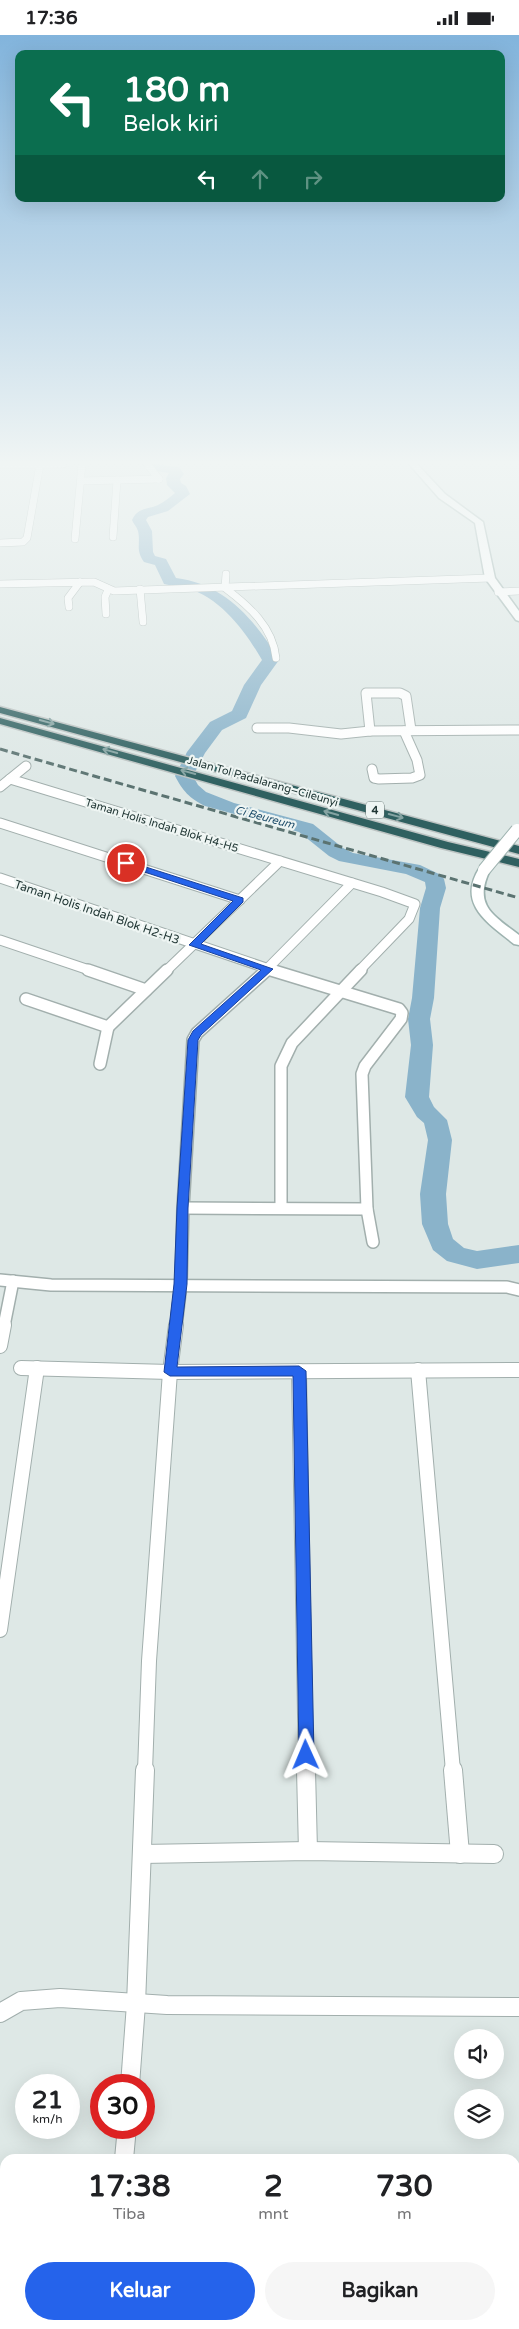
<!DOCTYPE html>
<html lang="id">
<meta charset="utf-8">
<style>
:root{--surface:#fff;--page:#f6f6f6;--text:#202124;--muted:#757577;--accent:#2563eb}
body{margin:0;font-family:"Varela Round",sans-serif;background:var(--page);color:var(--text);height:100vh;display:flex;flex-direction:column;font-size:19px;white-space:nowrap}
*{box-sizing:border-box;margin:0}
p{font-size:16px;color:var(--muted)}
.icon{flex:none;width:28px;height:28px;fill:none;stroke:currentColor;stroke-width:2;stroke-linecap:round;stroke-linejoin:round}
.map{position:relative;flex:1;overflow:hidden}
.sheet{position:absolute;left:0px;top:2119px;width:520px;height:176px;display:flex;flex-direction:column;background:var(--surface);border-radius:15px 15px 0 0;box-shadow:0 5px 20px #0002}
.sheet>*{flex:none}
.top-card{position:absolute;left:15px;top:15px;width:490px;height:152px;border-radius:10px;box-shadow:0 5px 20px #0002;background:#0b6e4f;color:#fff;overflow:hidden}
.fabs{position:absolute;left:454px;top:1994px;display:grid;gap:10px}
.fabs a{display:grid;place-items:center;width:50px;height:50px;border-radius:50%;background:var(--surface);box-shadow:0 5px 20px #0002;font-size:25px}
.speed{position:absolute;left:15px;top:2039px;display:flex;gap:10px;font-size:25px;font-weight:700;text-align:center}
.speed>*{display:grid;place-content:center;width:65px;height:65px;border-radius:50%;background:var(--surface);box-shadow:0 5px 20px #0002;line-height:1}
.speed small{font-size:12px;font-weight:400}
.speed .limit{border:8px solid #d22;background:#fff;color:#111}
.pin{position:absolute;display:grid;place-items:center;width:42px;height:42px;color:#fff;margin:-21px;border:2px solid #fff;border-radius:50%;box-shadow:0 1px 5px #0007}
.me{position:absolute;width:55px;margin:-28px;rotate:359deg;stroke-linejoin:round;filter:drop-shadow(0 0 4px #0008)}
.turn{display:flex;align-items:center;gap:18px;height:105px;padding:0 25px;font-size:22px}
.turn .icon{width:65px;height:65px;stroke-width:2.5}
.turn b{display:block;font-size:35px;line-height:42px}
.lanes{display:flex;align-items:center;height:48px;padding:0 25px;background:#0003;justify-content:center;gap:25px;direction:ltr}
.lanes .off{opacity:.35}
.eta{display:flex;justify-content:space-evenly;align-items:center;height:85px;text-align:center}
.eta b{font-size:30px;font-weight:800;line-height:35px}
.action{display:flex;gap:10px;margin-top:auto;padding:10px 25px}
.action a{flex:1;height:58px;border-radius:30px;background:var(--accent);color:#fff;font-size:20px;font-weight:800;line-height:58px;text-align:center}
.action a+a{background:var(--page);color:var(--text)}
.status{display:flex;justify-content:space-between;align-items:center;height:35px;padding:0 25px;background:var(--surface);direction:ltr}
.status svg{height:14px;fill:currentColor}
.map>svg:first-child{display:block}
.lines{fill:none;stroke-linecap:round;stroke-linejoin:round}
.river{fill:#8ab3ca;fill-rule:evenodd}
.street-far4-casing{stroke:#a2afad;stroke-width:8}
.street-far3-casing{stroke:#a2afad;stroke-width:11}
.street-far2-casing{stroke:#a2afad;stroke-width:14}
.street-far1-casing{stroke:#a2afad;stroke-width:16}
.street-casing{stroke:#a2afad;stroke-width:20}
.secondary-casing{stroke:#9eb3b0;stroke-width:3}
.highway-casing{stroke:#bcc3c2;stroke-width:3}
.street-far4{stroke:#fff;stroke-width:7}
.street-far3{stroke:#fff;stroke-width:9}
.street-far2{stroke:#fff;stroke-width:11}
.street-far1{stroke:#fff;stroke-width:14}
.street{stroke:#fff;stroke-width:18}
.secondary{fill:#fff;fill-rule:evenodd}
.highway{fill:#2f6060;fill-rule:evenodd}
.rail{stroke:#5b7371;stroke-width:3;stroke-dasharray:8 4;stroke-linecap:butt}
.secondary-bridge-casing{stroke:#9eb3b0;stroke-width:14;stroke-linecap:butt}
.secondary-bridge{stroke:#fff;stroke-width:12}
.oneway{stroke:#85a3a2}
.route{fill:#2563eb;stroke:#184099}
.labels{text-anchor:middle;stroke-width:4.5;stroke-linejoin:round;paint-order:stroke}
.far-street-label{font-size:11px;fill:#213735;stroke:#eef5f3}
.shield{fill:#eef5f3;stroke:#5e706e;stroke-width:1}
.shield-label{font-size:11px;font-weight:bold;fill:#213735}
.far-water-label{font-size:11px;font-style:italic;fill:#21506d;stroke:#eef5f3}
.street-label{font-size:12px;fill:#213735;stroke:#eef5f3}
</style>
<div class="status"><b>17:36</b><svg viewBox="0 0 49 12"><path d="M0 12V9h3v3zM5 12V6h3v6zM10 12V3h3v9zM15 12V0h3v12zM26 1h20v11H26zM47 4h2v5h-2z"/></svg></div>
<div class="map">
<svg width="519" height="2294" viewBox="0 0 519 2294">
<rect width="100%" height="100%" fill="#dee8e6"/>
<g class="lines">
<path class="river" d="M 151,429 L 179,432 L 184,439 L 180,444 L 181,448 L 186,451 L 190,459 L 168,476 L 148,482 L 146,485 L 152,496 L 153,517 L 155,521 L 166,524 L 176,543 C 225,549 255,585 279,625 L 261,650 L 246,683 L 222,695 L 205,718 L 193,741 L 198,750 L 206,757 L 234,768 L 313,789 L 343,813 L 353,818 L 420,830 L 441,840 L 444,844 L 446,853 L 440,873 L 434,963 L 430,984 L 433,1010 L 429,1062 L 434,1072 L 447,1085 L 452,1105 L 446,1159 L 448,1189 L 453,1204 L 464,1213 L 477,1216 L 519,1210 L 519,1228 L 477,1234 L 447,1226 L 433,1215 L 422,1189 L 420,1159 L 428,1105 L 424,1088 L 417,1082 L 405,1062 L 411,1010 L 408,984 L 412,963 L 420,873 L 426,853 L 425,847 L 406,839 L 339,826 L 329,821 L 299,797 L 205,771 C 189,763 183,756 175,741 L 187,717 L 210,687 L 232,676 L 244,650 L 262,625 C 246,597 221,563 187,553 C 180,551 172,551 164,549 L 155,530 L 144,527 C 135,514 141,509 138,496 C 137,492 133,488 132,485 C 138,472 147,475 158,470 C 164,467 170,462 175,458 L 167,450 L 166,443 L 169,438 L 156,436 Z"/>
<g class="street-far4-casing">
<g id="street-far4">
<polyline points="147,429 159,444"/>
<polyline points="0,430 63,429"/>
<polyline points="81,446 159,444"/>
<polyline points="113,502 117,445"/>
<polyline points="75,504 82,429"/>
<polyline points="0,508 23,507 27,503 40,429"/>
<path d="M 226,539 L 225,553 C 249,571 273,592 276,623"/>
<polyline points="0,549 94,547 114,556 490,543"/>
<polyline points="140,554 143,587"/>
<polyline points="498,557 519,556"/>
<polyline points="69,572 68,563 80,547"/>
<polyline points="106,579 105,562 108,555"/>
</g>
</g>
<g class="street-far3-casing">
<g id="street-far3">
<polyline points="257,693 289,693 341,699 370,696 519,695"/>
<polyline points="370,696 366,658 400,658 406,661 411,695"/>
<polyline points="372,734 374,743 379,744 412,743 420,740 417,725 404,696"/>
<polyline points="10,744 382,857 415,869 409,884 359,936"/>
<polyline points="0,752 26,731"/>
<polyline points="0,788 240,865"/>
<polyline points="0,843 275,936"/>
<polyline points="0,905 92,936"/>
<polyline points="166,936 280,826"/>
<polyline points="265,936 352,848"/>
</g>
</g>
<g class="street-far2-casing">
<g id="street-far2">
<polyline points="88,935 146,955"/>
<polyline points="271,935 399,974 402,978 401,984 365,1031 362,1039 367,1174 373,1207"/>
<polyline points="26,964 108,992"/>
<polyline points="108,992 167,935"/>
<polyline points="100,1029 108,992"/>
<polyline points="281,1172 281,1031 292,1008 361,935"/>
<polyline points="183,1173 367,1174"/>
<polyline points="0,1245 51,1250 507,1252 519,1255"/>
<polyline points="4,1291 13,1246"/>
<polyline points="176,1291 181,1249 183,1173 193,1005 197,998 267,935"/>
</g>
</g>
<g class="street-far1-casing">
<g id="street-far1">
<polyline points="0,1311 4,1290"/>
<polyline points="21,1333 170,1337 519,1335"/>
<polyline points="418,1335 453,1736"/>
<polyline points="299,1336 306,1736"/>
<polyline points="0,1595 37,1333"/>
<polyline points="145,1736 149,1626 170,1337 176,1290"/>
</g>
</g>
<g class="street-casing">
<g id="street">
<polyline points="306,1735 308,1816"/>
<polyline points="453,1735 460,1819"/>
<polyline points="142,1819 308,1816 494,1819"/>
<polyline points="0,1978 21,1966 60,1963 167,1970 519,1972"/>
<polyline points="130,2050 136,1969 145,1735"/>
<polyline points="124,2124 127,2092"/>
<polyline points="254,2290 254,2294"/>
<polyline points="419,2290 419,2294"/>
<polyline points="111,2293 112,2290"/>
</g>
</g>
<g class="secondary-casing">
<g id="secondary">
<polygon points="409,429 417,429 445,459 483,487 495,543 519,576 519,586 516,585 485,543 475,488 439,463"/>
<path d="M 484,831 L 490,835 C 473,870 493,880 519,900 L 519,910 L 514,909 C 488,888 456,869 480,832 Z"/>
</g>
</g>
<g class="highway-casing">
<g id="highway">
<polygon points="0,672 519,811 519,819 0,678"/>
<polygon points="0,683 448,807 519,824 519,832 441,813 0,689"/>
</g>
</g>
<use href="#street-far4" class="street-far4"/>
<use href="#street-far3" class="street-far3"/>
<use href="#street-far2" class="street-far2"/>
<use href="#street-far1" class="street-far1"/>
<use href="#street" class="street"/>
<use href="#secondary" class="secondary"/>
<use href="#highway" class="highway"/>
<polyline class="rail" points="0,714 519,863"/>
<g class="secondary-bridge-casing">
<polyline id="secondary-bridge" points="484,835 517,795"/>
</g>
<use href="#secondary-bridge" class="secondary-bridge"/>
</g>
<defs><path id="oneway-shaft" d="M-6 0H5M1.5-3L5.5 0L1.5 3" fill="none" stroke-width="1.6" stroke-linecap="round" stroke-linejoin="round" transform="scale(1.25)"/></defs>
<g class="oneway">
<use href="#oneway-shaft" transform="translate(47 687) rotate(15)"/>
<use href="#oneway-shaft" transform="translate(110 716) rotate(-165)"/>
<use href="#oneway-shaft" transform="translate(188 737) rotate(-165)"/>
<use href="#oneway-shaft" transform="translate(331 778) rotate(-164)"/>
<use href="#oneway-shaft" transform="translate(396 781) rotate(15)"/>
</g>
<linearGradient id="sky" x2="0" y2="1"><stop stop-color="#82b4dc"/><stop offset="0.57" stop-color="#f0f5f4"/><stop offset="1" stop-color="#f0f5f4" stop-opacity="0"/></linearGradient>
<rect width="519" height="750" fill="url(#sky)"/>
<polygon class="route" points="123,827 130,827 243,863 243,867 201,909 273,934 201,1000 198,1005 188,1173 187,1249 177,1332 299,1331 306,1336 314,1720 312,1725 306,1727 301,1725 299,1720 293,1341 170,1341 164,1337 174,1249 177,1173 188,1005 193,996 261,935 189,910 233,866 123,830"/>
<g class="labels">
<g class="far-street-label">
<text transform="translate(263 746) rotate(16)" y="4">Jalan Tol Padalarang–Cileunyi</text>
<text transform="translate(162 790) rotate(17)" y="4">Taman Holis Indah Blok H4-H5</text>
</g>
<rect class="shield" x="366" y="766.5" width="18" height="17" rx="4"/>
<g class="shield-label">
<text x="375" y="779">4</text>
</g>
<g class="far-water-label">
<text transform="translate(265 782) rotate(15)" y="4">Ci Beureum</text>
</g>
<g class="street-label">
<text transform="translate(97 877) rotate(19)" y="4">Taman Holis Indah Blok H2-H3</text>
</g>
</g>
</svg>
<div class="fabs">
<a><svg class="icon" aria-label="sound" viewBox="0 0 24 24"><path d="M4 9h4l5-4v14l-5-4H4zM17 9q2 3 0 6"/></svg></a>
<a><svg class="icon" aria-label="layers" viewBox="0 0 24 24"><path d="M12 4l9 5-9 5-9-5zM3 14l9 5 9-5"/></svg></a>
</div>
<div class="speed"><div>21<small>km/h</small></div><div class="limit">30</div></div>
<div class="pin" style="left:126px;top:828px;background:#d93025"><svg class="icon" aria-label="arrive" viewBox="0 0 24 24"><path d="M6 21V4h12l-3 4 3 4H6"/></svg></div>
<svg class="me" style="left:306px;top:1720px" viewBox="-20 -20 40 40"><path d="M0-17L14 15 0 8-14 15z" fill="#2563eb" stroke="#fff" stroke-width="4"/></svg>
<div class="top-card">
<div class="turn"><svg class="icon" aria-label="left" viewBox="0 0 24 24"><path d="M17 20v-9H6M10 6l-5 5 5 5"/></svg><div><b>180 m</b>Belok kiri</div></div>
<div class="lanes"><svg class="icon" aria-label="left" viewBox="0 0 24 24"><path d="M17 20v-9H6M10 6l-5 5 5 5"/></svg><svg class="icon off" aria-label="ahead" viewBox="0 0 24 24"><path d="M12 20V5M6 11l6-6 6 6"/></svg><svg class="icon off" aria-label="right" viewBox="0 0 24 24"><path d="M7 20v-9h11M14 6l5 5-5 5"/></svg></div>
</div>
<section class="sheet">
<div class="eta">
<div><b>17:38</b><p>Tiba</p></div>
<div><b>2</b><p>mnt</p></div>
<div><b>730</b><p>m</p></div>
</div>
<div class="action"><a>Keluar</a><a>Bagikan</a></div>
</section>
</div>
